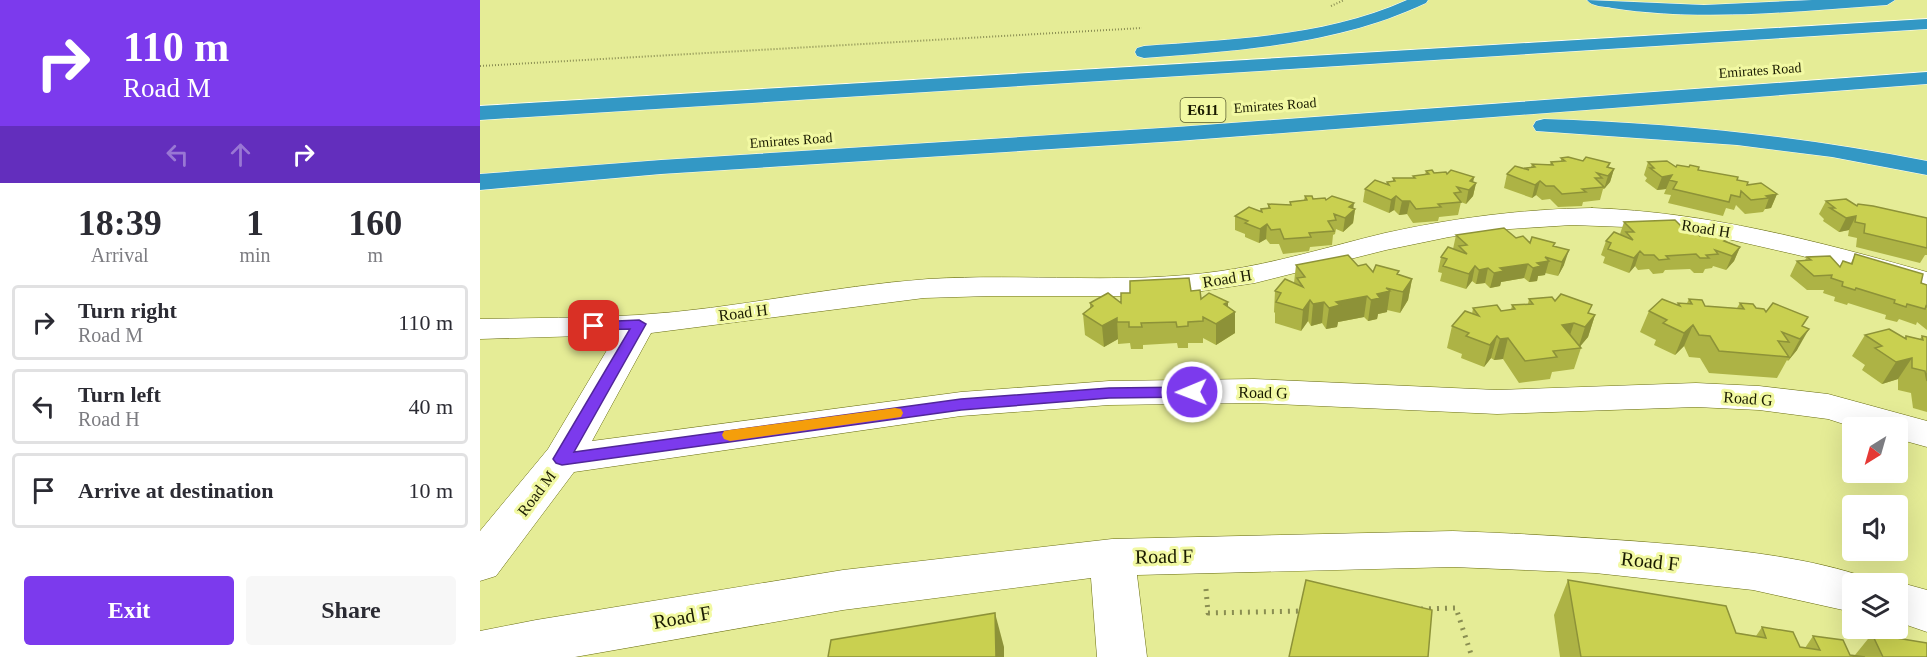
<!DOCTYPE html>
<style>
:root{--surface:#fff;--page:#f7f7f7;--text:#2b2b33;--muted:#7c7c81;--line:#e1e1e2;--accent:#7c3aed}
body{margin:0;font-family:Georgia,serif;background:var(--page);color:var(--text);height:100vh;display:flex;flex-direction:column;font-size:22px;white-space:nowrap}
*{box-sizing:border-box;margin:0}
p{font-size:20px;color:var(--muted)}
.icon{flex:none;width:33px;height:33px;fill:none;stroke:currentColor;stroke-width:2;stroke-linecap:round;stroke-linejoin:round}
.map{position:relative;flex:1;overflow:hidden}
.drawer{display:flex;flex-direction:column;background:var(--surface);width:480px}
.drawer>*{flex:none}
.guide{background:#7c3aed;color:#fff;overflow:hidden}
.needle{width:39px;rotate:217deg}
.buttons{position:absolute;left:1362px;top:417px;display:grid;gap:12px}
.buttons a{display:grid;place-items:center;width:66px;height:66px;border-radius:6px;background:var(--surface);box-shadow:0 6px 24px #0002;font-size:30px}
.pin{position:absolute;display:grid;place-items:center;width:51px;height:51px;color:#fff;margin:-26px;border-radius:12px;box-shadow:0 3px 9px #0006}
.me{position:absolute;width:66px;margin:-33px;rotate:269deg;stroke-linejoin:round;filter:drop-shadow(0 0 4px #0008)}
.turn{display:flex;align-items:center;gap:21px;height:126px;padding:0 24px;font-size:27px}
.turn .icon{width:78px;height:78px;stroke-width:2.5}
.turn b{display:block;font-size:42px;line-height:51px}
.lanes{display:flex;align-items:center;height:57px;padding:0 24px;background:#0003;justify-content:center;gap:30px;direction:ltr}
.lanes .off{opacity:.35}
.eta{display:flex;justify-content:space-evenly;align-items:center;height:102px;text-align:center}
.eta b{font-size:36px;font-weight:800;line-height:42px}
.action{display:flex;gap:12px;margin-top:auto;padding:12px 24px}
.action a{flex:1;height:69px;border-radius:6px;background:var(--accent);color:#fff;font-size:24px;font-weight:800;line-height:69px;text-align:center}
.action a+a{background:var(--page);color:var(--text)}
ul{padding:0;list-style:none}
li{display:flex;align-items:center;gap:18px;height:75px;margin:0 12px 9px;padding:0 12px;border:3px solid var(--line);border-radius:6px}
li div{flex:1}
li b{display:block;font-size:22px}
li em{font-style:normal}
main{display:flex;flex:1;min-height:0}
.map>svg:first-child{display:block}
.lines{fill:none;stroke-linecap:round;stroke-linejoin:round}
.minor-casing{stroke:#696d11;stroke-width:1}
.motorway-casing{stroke:#fff;stroke-width:1}
.path-far1{stroke:#8a8e52;stroke-width:2;stroke-dasharray:1 2;stroke-linecap:butt}
.path{stroke:#8a8e52;stroke-width:5;stroke-dasharray:2 6;stroke-linecap:butt}
.minor{fill:#fff;fill-rule:evenodd}
.motorway{fill:#3398c5;fill-rule:evenodd}
.wall{fill:#adb345}
.shaded-wall{fill:#8d9238}
.building{fill:#c9d050;stroke:#8d9238;stroke-width:1.5}
.route{fill:#7c3aed;stroke:#51269a;stroke-width:1.5}
.slow{fill:#f59e0b}
.labels{text-anchor:middle;stroke-width:6;stroke-linejoin:round;paint-order:stroke}
.far-street-label{font-size:14px;fill:#1a1b00;stroke:#f2f9a3}
.shield{fill:#f2f9a3;stroke:#5b5e31;stroke-width:1.5}
.shield-label{font-size:15px;font-weight:bold;fill:#1a1b00}
.street-label{font-size:16px;fill:#1a1b00;stroke:#f2f9a3}
.near-street-label{font-size:20px;fill:#1a1b00;stroke:#f2f9a3}
</style>
<main>
<section class="drawer">
<div class="guide">
<div class="turn"><svg class="icon" aria-label="right" viewBox="0 0 24 24"><path d="M7 20v-9h11M14 6l5 5-5 5"/></svg><div><b>110 m</b>Road M</div></div>
<div class="lanes"><svg class="icon off" aria-label="left" viewBox="0 0 24 24"><path d="M17 20v-9H6M10 6l-5 5 5 5"/></svg><svg class="icon off" aria-label="ahead" viewBox="0 0 24 24"><path d="M12 20V5M6 11l6-6 6 6"/></svg><svg class="icon" aria-label="right" viewBox="0 0 24 24"><path d="M7 20v-9h11M14 6l5 5-5 5"/></svg></div>
</div>
<div class="eta">
<div><b>18:39</b><p>Arrival</p></div>
<div><b>1</b><p>min</p></div>
<div><b>160</b><p>m</p></div>
</div>
<ul>
<li><svg class="icon" aria-label="right" viewBox="0 0 24 24"><path d="M7 20v-9h11M14 6l5 5-5 5"/></svg><div><b>Turn right</b><p>Road M</p></div><em>110 m</em></li>
<li><svg class="icon" aria-label="left" viewBox="0 0 24 24"><path d="M17 20v-9H6M10 6l-5 5 5 5"/></svg><div><b>Turn left</b><p>Road H</p></div><em>40 m</em></li>
<li><svg class="icon" aria-label="arrive" viewBox="0 0 24 24"><path d="M6 21V4h12l-3 4 3 4H6"/></svg><div><b>Arrive at destination</b></div><em>10 m</em></li>
</ul>
<div class="action"><a>Exit</a><a>Share</a></div>
</section>
<div class="map">
<svg width="1447" height="657" viewBox="0 0 1447 657">
<rect width="100%" height="100%" fill="#e5ec96"/>
<g class="lines">
<g class="minor-casing">
<g id="minor">
<path d="M 1112,208 C 1227,212 1337,241 1447,272 L 1447,291 L 1322,256 L 1252,240 L 1172,228 L 1092,225 L 1030,229 L 969,237 L 906,250 L 775,283 L 709,293 L 643,296 L 510,296 L 444,298 L 171,333 L 112,441 L 481,392 L 629,381 L 774,379 L 1017,390 L 1216,383 L 1279,386 L 1348,394 L 1447,421 L 1447,447 L 1418,439 L 1418,428 L 1376,428 L 1348,419 L 1279,410 L 1216,407 L 1017,414 L 774,403 L 629,405 L 481,416 L 94,472 L 16,576 L 0,581 L 0,531 L 68,449 L 136,335 L 0,339 L 0,319 C 52,318 105,318 158,315 C 255,309 351,286 448,279 C 546,273 644,285 741,271 C 797,263 851,246 905,233 C 973,218 1043,209 1112,208 Z"/>
<path d="M 973,531 C 1054,534 1134,539 1214,546 C 1272,552 1333,559 1388,578 L 1391,584 L 1372,584 L 1372,612 L 1273,590 L 1115,573 L 973,567 L 657,575 L 667,657 L 617,657 L 611,578 L 363,610 L 95,657 L 0,657 L 0,631 L 56,620 L 363,570 L 632,539 Z"/>
<polygon points="1418,582 1447,590 1447,632 1418,622 1418,584 1413,584"/>
</g>
</g>
<g class="motorway-casing">
<g id="motorway">
<path d="M 927,0 L 948,0 L 946,3 C 857,45 761,50 664,58 L 657,56 L 655,52 L 657,48 L 664,46 C 753,39 844,37 927,0 Z"/>
<path d="M 1107,0 L 1224,5 L 1332,0 L 1415,0 L 1407,5 C 1316,11 1223,22 1132,8 C 1124,6 1112,7 1107,0 Z"/>
<polygon points="1447,19 1447,29 0,120 0,106"/>
<polygon points="1447,72 1447,84 697,141 181,174 0,190 0,174 181,160 697,127"/>
<path d="M 1064,119 C 1193,123 1320,136 1447,161 L 1447,175 L 1352,157 L 1257,145 L 1056,131 L 1053,126 L 1056,121 Z"/>
</g>
</g>
<g class="path-far1">
<polyline points="851,6 864,0"/>
<polyline points="0,66 662,28"/>
</g>
<g class="path">
<polyline points="726,589 728,613 823,611"/>
<polyline points="941,609 976,608 992,657"/>
</g>
<use href="#minor" class="minor"/>
<use href="#motorway" class="motorway"/>
</g>
<g class="wall">
<polygon points="1081,158 1130,163 1129,167 1134,169 1130,182 1124,189 1123,189 1120,200 1103,202 1102,206 1078,207 1070,199 1062,200 1056,195 1052,198 1024,188 1027,174 1046,169 1046,168 1051,167 1052,164 1070,164 1071,162 1081,161"/>
<polygon points="1168,162 1218,170 1257,180 1267,185 1297,194 1291,208 1285,209 1283,212 1265,214 1256,205 1254,210 1246,208 1243,216 1188,203 1191,195 1184,194 1186,189 1177,190 1165,181 1167,178 1164,175"/>
<polygon points="946,171 954,173 994,177 993,182 996,183 993,196 986,204 981,202 978,215 959,217 958,221 933,223 927,214 919,215 914,210 909,213 883,202 885,189 907,184 907,182 913,181 913,178 933,178 933,176 945,175"/>
<polygon points="825,196 833,199 846,200 875,209 873,223 863,232 856,229 855,234 853,235 852,245 830,247 829,251 803,254 799,244 790,244 786,239 779,243 765,237 765,234 755,230 755,216 780,211 781,209 788,208 788,204 810,205 810,202 824,200"/>
<polygon points="1346,201 1447,218 1447,255 1445,255 1440,263 1376,247 1377,238 1368,236 1369,230 1359,232 1343,221 1344,219 1339,214"/>
<polygon points="1144,222 1205,230 1220,236 1247,239 1246,241 1260,247 1254,261 1246,270 1233,266 1232,268 1225,269 1223,273 1214,273 1210,269 1185,270 1183,273 1173,274 1169,269 1158,270 1155,266 1149,273 1123,263 1125,257 1121,255 1126,241 1140,234"/>
<polygon points="976,235 1036,238 1050,243 1075,246 1084,265 1078,276 1065,273 1065,275 1058,276 1057,281 1049,282 1044,278 1021,282 1020,286 1010,288 1005,283 996,284 992,281 986,289 960,281 962,273 958,272 961,257 973,249"/>
<polygon points="1375,254 1441,283 1447,285 1447,330 1437,322 1436,325 1419,319 1417,322 1405,319 1406,315 1368,303 1367,305 1354,301 1355,297 1343,293 1344,290 1327,290 1310,276 1317,261 1325,260 1327,257 1359,267 1371,263"/>
<polygon points="816,265 878,266 893,272 919,275 932,279 928,300 920,313 907,310 907,312 898,314 897,319 888,321 884,317 858,322 857,327 846,329 842,323 831,326 828,321 821,331 795,323 795,313 794,312 795,291 814,283"/>
<polygon points="711,291 721,299 748,302 748,307 755,312 755,333 736,345 723,338 723,343 708,343 708,348 698,348 697,343 663,345 663,349 651,349 650,343 638,344 638,339 624,347 605,335 603,314 610,309 610,303 641,303"/>
<polygon points="1049,299 1075,301 1115,315 1108,337 1100,346 1101,348 1094,369 1072,372 1070,379 1039,383 1023,359 1014,360 1011,358 1004,367 981,358 982,354 967,348 972,326 992,314 993,308 1021,311 1031,310 1032,305 1048,304"/>
<polygon points="1209,299 1225,306 1257,308 1260,303 1286,312 1323,326 1317,350 1308,361 1307,360 1297,378 1229,373 1220,358 1209,357 1204,346 1195,355 1174,345 1176,340 1160,332 1169,311 1197,305 1198,303 1207,303"/>
<polygon points="1385,335 1424,338 1426,336 1440,339 1442,336 1447,337 1447,412 1433,408 1431,393 1418,390 1418,379 1402,384 1382,370 1385,365 1372,356"/>
<polygon points="1088,580 1256,633 1276,636 1282,627 1320,647 1325,648 1333,636 1370,655 1375,655 1392,634 1447,657 1080,657 1074,615"/>
</g>
<g class="shaded-wall">
<polygon points="1134,169 1130,182 1124,189 1128,176"/>
<polygon points="1192,175 1186,189 1177,190 1182,177"/>
<polygon points="994,177 992,187 996,183 993,196 986,204 990,181"/>
<polygon points="1060,181 1056,195 1052,198 1055,185"/>
<polygon points="1297,194 1291,208 1285,209 1289,198 1286,196"/>
<polygon points="916,196 914,210 909,213 911,200"/>
<polygon points="922,201 930,201 927,214 919,215"/>
<polygon points="874,203 873,211 875,209 873,223 863,232 865,218 869,207"/>
<polygon points="1376,216 1369,230 1359,232 1366,218"/>
<polygon points="787,224 786,239 779,243 780,229"/>
<polygon points="1260,247 1254,261 1246,270 1252,256"/>
<polygon points="1089,250 1084,265 1078,276 1082,262"/>
<polygon points="1160,251 1155,266 1149,273 1154,258"/>
<polygon points="1069,261 1065,275 1058,276 1057,281 1049,282 1053,268 1057,263"/>
<polygon points="1048,264 1044,278 1021,282 1020,286 1010,288 1014,273 1020,268"/>
<polygon points="995,266 992,281 986,289 989,274"/>
<polygon points="1008,268 1005,283 996,284 999,270"/>
<polygon points="932,279 928,300 920,313 923,292"/>
<polygon points="910,291 907,312 898,314 897,319 888,321 891,300 897,294"/>
<polygon points="887,296 884,317 858,322 857,327 846,329 849,308 856,302"/>
<polygon points="830,300 828,321 821,331 823,310"/>
<polygon points="748,302 748,317 755,312 755,333 736,345 736,324 744,304"/>
<polygon points="844,302 842,323 831,326 833,304"/>
<polygon points="1115,315 1108,337 1098,349 1105,327"/>
<polygon points="637,318 638,339 624,347 622,326"/>
<polygon points="1094,323 1087,344 1082,325"/>
<polygon points="1213,325 1204,346 1195,355 1204,333"/>
<polygon points="1329,329 1317,350 1308,361 1320,339"/>
<polygon points="1017,336 1011,358 1004,367 1010,345"/>
<polygon points="1028,338 1023,359 1014,360 1020,339"/>
<polygon points="1432,358 1418,379 1402,384 1416,362"/>
<polygon points="515,613 524,647 524,657 516,657"/>
</g>
<g class="building">
<polygon points="1088,157 1103,161 1106,157 1130,163 1127,167 1134,169 1128,176 1117,173 1122,178 1115,178 1124,187 1102,189 1106,192 1082,194 1074,186 1066,186 1060,181 1055,185 1027,174 1035,166 1049,170 1046,168 1055,167 1052,164 1073,165 1071,162 1085,161 1081,158"/>
<polygon points="1187,161 1196,167 1197,165 1209,167 1210,165 1219,167 1218,170 1258,177 1257,180 1268,182 1267,185 1281,183 1297,194 1286,196 1289,198 1271,200 1261,191 1260,197 1251,195 1249,202 1193,189 1197,182 1189,180 1192,175 1182,177 1170,168 1174,168 1168,162"/>
<polygon points="952,170 954,173 966,172 967,174 971,170 994,177 990,181 996,183 989,190 977,187 981,192 974,193 981,202 958,204 961,207 936,209 930,201 922,201 916,196 911,200 885,189 895,180 909,185 907,182 915,181 913,178 935,178 933,176 949,174 946,171"/>
<polygon points="825,196 832,196 833,199 845,198 846,200 852,196 874,203 869,207 875,209 865,218 854,214 856,220 848,221 854,231 829,233 831,237 804,239 800,229 791,230 787,224 780,229 765,223 768,221 755,216 769,207 782,212 781,209 790,208 788,204 811,205 810,202 827,200"/>
<polygon points="1366,199 1377,206 1378,204 1393,206 1447,218 1447,248 1384,233 1385,224 1375,222 1376,216 1366,218 1350,208 1355,208 1346,201"/>
<polygon points="1195,220 1205,230 1213,229 1220,236 1223,231 1247,239 1244,241 1260,247 1252,256 1235,250 1238,254 1226,255 1229,258 1220,258 1216,254 1186,256 1189,259 1179,260 1174,255 1164,255 1160,251 1154,258 1128,249 1131,243 1126,241 1134,232 1153,240 1146,232 1154,232 1144,222"/>
<polygon points="1024,228 1036,238 1043,236 1050,243 1052,237 1075,243 1073,246 1089,250 1082,262 1065,257 1069,261 1057,263 1061,266 1053,268 1048,264 1020,268 1024,271 1014,273 1008,268 999,270 995,266 989,274 963,266 967,259 961,257 968,247 987,254 979,246 987,245 976,235"/>
<polygon points="1375,254 1443,274 1441,283 1447,285 1447,307 1446,306 1445,309 1427,304 1426,307 1414,303 1415,300 1376,288 1375,290 1362,286 1363,282 1351,278 1352,275 1334,276 1317,261 1331,260 1327,257 1350,256 1360,267 1363,261 1372,264"/>
<polygon points="868,255 878,266 886,264 893,272 896,265 919,271 917,274 932,279 923,292 906,288 910,291 897,294 900,298 891,300 887,296 856,302 860,305 849,308 844,302 833,304 830,300 823,310 796,302 801,293 795,291 805,279 823,287 817,278 825,277 816,265"/>
<polygon points="709,278 711,291 720,290 721,299 729,293 748,302 744,304 755,312 736,324 723,317 723,321 708,322 708,326 697,327 696,322 661,323 662,327 649,327 649,322 637,322 637,318 622,326 603,314 613,306 610,303 628,293 641,303 641,293 650,293 650,281"/>
<polygon points="1081,294 1112,305 1108,313 1115,315 1105,327 1094,323 1082,325 1101,348 1073,351 1077,357 1045,361 1028,338 1020,339 1017,336 1010,345 986,336 989,333 972,326 985,311 999,316 993,308 1017,305 1021,311 1035,309 1032,305 1053,304 1049,299 1072,297 1075,301"/>
<polygon points="1182,299 1200,306 1198,303 1212,304 1209,299 1222,300 1225,306 1264,309 1260,303 1273,304 1276,308 1284,309 1286,312 1293,303 1328,317 1322,326 1329,329 1320,339 1302,332 1309,342 1298,341 1309,357 1239,351 1230,336 1219,335 1213,325 1204,333 1183,323 1187,320 1169,311"/>
<polygon points="1409,329 1426,339 1426,336 1443,340 1442,336 1447,337 1447,381 1445,371 1432,368 1432,358 1416,362 1395,348 1402,346 1385,335"/>
<polygon points="826,580 952,610 948,657 809,657"/>
<polygon points="1088,580 1246,606 1256,633 1286,638 1282,627 1313,632 1320,647 1340,650 1333,636 1363,640 1370,655 1385,657 1101,657"/>
<polygon points="515,613 516,657 348,657 351,640"/>
<polygon points="1392,634 1447,643 1447,657 1403,657"/>
</g>
<polygon class="route" points="159,320 166,324 94,452 481,399 629,388 712,387 720,392 712,397 629,398 481,410 82,465 76,463 73,459 150,329 114,330 107,326 114,322"/>
<polygon class="slow" points="415,408 421,409 423,413 421,417 250,441 244,439 242,435 244,431 250,430"/>
<g class="labels">
<g class="far-street-label">
<text transform="translate(1280 70) rotate(-4)" y="5">Emirates Road</text>
<text transform="translate(795 105) rotate(-4)" y="5">Emirates Road</text>
<text transform="translate(311 140) rotate(-4)" y="5">Emirates Road</text>
</g>
<rect class="shield" x="700.5" y="98" width="45" height="24" rx="4.5"/>
<g class="shield-label">
<text x="723" y="115">E611</text>
</g>
<g class="street-label">
<text transform="translate(1226 228) rotate(9)" y="6">Road H</text>
<text transform="translate(747 278) rotate(-9)" y="6">Road H</text>
<text transform="translate(263 312) rotate(-7)" y="6">Road H</text>
<text transform="translate(783 392) rotate(1)" y="6">Road G</text>
<text transform="translate(1268 398) rotate(4)" y="6">Road G</text>
<text transform="translate(56 493) rotate(-53)" y="6">Road M</text>
</g>
<g class="near-street-label">
<text transform="translate(684 556) rotate(-1)" y="7">Road F</text>
<text transform="translate(1170 561) rotate(6)" y="7">Road F</text>
<text transform="translate(202 617) rotate(-10)" y="7">Road F</text>
</g>
</g>
</svg>
<div class="buttons">
<a><svg class="needle" viewBox="-14 -14 28 28"><path d="M0-13l5 13h-10z" fill="#e53935"/><path d="M0 13l5-13h-10z" fill="#7c7c81"/></svg></a>
<a><svg class="icon" aria-label="sound" viewBox="0 0 24 24"><path d="M4 9h4l5-4v14l-5-4H4zM17 9q2 3 0 6"/></svg></a>
<a><svg class="icon" aria-label="layers" viewBox="0 0 24 24"><path d="M12 4l9 5-9 5-9-5zM3 14l9 5 9-5"/></svg></a>
</div>
<div class="pin" style="left:114px;top:326px;background:#d93025"><svg class="icon" aria-label="arrive" viewBox="0 0 24 24"><path d="M6 21V4h12l-3 4 3 4H6"/></svg></div>
<svg class="me" style="left:712px;top:392px" viewBox="-20 -20 40 40"><circle r="17" fill="#7c3aed" stroke="#fff" stroke-width="3"/><path d="M0-11L8 9 0 5-8 9z" fill="#fff"/></svg>
</div>
</main>
